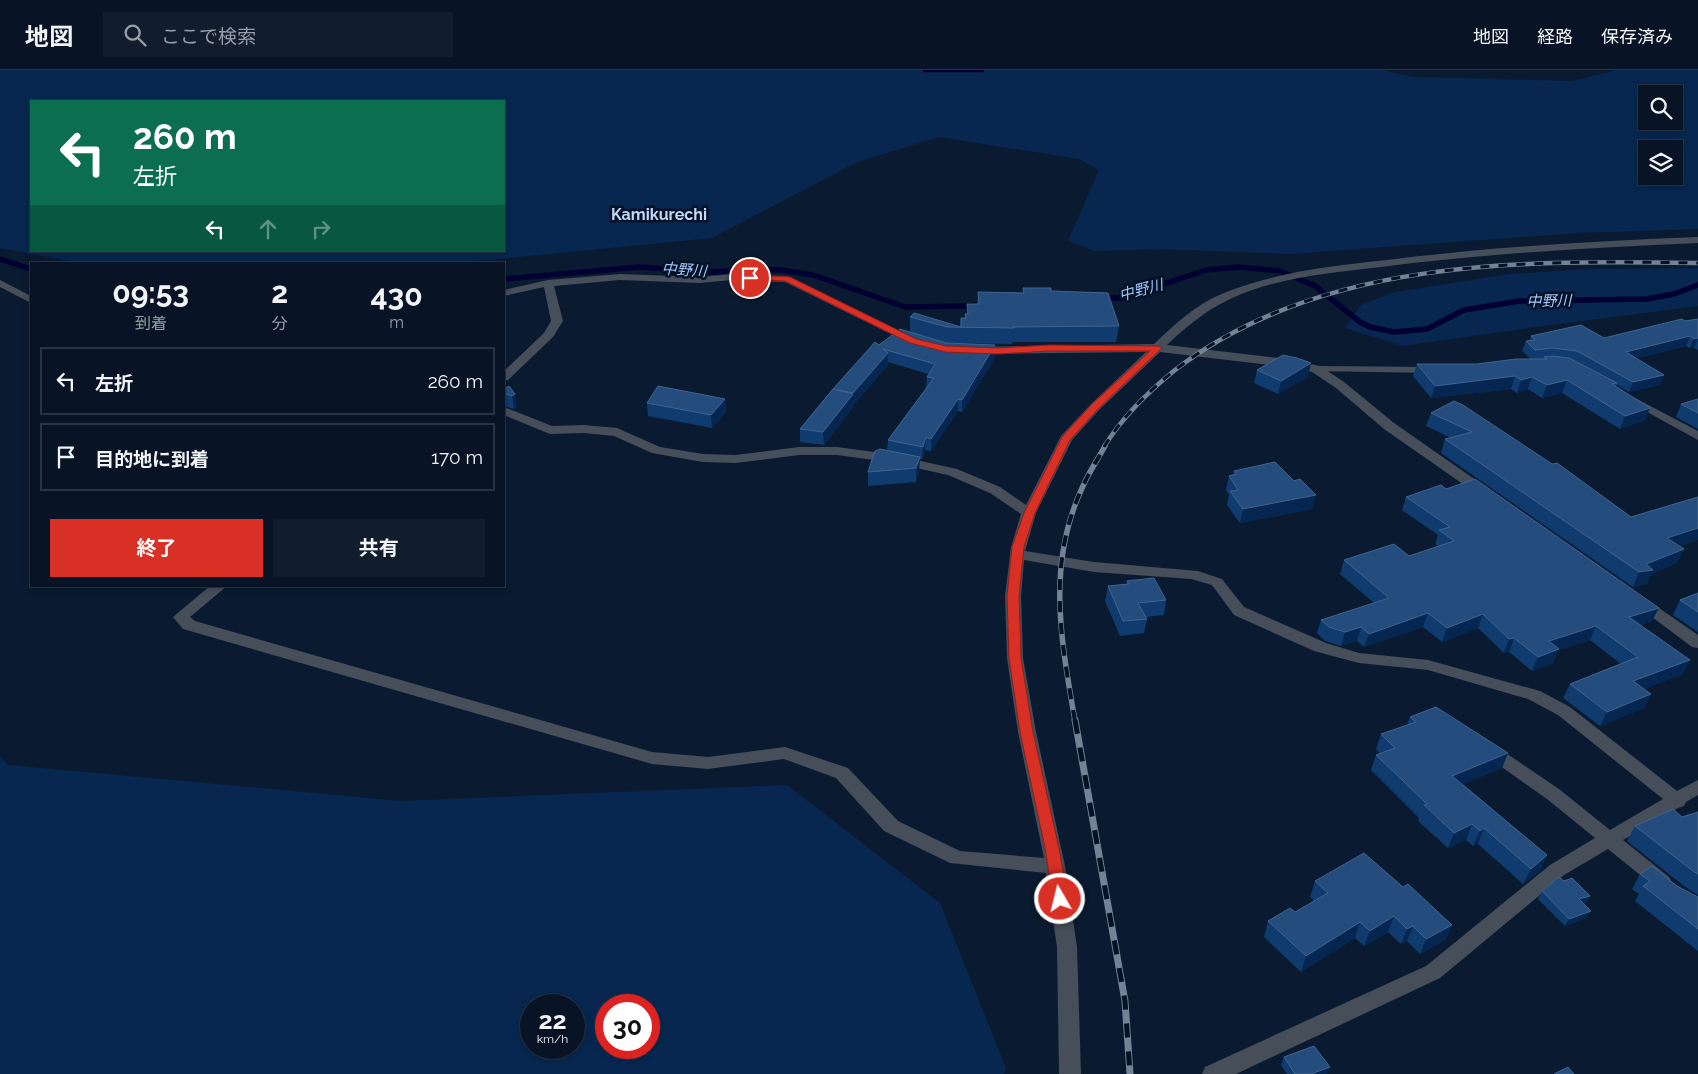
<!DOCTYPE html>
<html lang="ja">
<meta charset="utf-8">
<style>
:root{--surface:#081425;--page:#111d2d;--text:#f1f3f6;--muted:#989ea7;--line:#293342;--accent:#d93025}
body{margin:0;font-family:Raleway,"Noto Sans JP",sans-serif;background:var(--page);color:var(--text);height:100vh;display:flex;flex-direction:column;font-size:19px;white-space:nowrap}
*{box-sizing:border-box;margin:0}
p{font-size:16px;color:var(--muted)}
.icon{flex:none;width:28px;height:28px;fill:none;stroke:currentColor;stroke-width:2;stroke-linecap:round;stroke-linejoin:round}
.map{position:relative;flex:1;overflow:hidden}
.sheet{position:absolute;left:30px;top:192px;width:475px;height:325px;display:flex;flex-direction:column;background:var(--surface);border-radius:0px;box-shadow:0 2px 8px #0003,0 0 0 1px var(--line)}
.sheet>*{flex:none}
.top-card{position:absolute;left:30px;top:30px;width:475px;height:152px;border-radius:0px;box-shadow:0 2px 8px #0003,0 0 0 1px var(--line);background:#0b6e4f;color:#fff;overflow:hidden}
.fabs{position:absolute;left:1638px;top:15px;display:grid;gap:10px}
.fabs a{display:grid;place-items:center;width:45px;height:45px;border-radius:0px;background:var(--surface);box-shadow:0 2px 8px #0003,0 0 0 1px var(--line);font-size:25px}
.speed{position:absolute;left:520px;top:924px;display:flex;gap:10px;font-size:25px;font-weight:700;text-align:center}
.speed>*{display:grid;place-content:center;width:65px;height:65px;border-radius:50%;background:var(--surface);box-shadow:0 2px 8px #0003,0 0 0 1px var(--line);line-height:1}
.speed small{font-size:12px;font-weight:400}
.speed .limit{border:8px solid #d22;background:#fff;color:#111}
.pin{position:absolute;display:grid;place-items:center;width:42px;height:42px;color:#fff;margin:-21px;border:2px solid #fff;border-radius:50%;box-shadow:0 1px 5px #0007}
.me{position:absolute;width:55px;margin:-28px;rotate:352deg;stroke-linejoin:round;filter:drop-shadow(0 0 4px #0008)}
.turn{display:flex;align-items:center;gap:18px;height:105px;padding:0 20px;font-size:22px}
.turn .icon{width:65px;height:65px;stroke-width:2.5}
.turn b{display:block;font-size:35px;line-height:42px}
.lanes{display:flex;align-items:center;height:48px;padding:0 20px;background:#0003;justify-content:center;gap:25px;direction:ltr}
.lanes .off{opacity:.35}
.eta{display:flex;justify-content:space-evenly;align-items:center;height:85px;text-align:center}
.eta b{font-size:30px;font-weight:700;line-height:35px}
.cta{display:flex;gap:10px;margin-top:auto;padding:10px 20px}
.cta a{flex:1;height:58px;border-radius:0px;background:var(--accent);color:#fff;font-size:20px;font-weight:700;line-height:58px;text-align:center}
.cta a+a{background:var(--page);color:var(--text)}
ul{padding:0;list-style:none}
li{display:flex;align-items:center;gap:15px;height:68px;margin:0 10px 8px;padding:0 10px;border:2px solid var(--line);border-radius:0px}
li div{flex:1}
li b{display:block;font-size:19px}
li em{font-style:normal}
header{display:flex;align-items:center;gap:30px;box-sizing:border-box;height:70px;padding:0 25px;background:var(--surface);border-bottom:1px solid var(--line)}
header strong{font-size:24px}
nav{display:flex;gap:28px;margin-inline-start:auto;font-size:18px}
.search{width:350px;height:45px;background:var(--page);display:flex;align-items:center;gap:12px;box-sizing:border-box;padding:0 18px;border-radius:0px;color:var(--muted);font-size:19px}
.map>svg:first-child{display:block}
.green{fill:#072750;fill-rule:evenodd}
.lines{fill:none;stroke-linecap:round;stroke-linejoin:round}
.stream-far1{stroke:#000031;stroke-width:4.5}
.stream{stroke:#000031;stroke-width:5.5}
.lane{fill:#464e5a;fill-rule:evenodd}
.street{fill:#464e5a;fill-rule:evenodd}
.rail-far2-casing{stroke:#748295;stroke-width:4.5}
.rail-far1-casing{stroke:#748295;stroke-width:5.5}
.rail-casing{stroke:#748295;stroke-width:7}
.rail-far2{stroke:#031127;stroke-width:3;stroke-dasharray:9;stroke-linecap:butt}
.rail-far1{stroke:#031127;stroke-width:4;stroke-dasharray:11;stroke-linecap:butt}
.rail{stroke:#031127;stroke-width:5;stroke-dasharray:14;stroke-linecap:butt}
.wall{fill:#0f3b6f}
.shaded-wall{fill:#042650}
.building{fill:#244c7d;stroke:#40648f}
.route{fill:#d93025;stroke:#8d1f18}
.labels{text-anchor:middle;stroke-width:5;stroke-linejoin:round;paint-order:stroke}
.far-water-label{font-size:15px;font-style:italic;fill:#a2c7fa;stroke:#031127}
.far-quarter-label{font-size:16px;font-weight:bold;fill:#c2d8f7;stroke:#031127}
</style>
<header>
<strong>地図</strong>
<div class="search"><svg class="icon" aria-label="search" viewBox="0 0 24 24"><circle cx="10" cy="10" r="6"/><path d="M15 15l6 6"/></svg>ここで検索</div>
<nav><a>地図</a><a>経路</a><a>保存済み</a></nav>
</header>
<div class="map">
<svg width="1698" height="1004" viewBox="0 0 1698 1004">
<rect width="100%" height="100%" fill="#0a1b31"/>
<g class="green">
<path d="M 0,0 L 1382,0 L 1415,7 L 1572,11 L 1617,0 L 1698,0 L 1698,159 L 1578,163 L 1289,184 L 1157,179 L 1095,181 L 1068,171 L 1099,100 L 1079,89 L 939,67 L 857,92 L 712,168 L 446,194 L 85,194 L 0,178 ZM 1646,24 L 1674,24 L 1674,51 L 1646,51 ZM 31,31 L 504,31 L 504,181 L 31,181 ZM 1646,79 L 1674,79 L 1674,106 L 1646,106 Z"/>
<polygon points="1698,198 1698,236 1536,257 1402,276 1345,258 1361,235 1395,222 1510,204 1591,199"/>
<path d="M 0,686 L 8,695 L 401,731 L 787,715 L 940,833 L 1006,998 L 1004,1004 L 0,1004 ZM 531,935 L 574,935 L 574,978 L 531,978 ZM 606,935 L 649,935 L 649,978 L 606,978 Z"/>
</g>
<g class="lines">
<polyline class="stream-far1" points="925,0 982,0"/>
<g class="stream">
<polyline points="0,189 31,199"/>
<polyline points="504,209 638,197 717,202 743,199 780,200 813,205 905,237 968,236 986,233"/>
<polyline points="1102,228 1122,228 1206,200 1238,197 1280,201 1315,216 1360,252 1370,257 1394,262 1427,259 1464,240 1519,231 1647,229 1674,224 1698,215"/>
</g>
<g class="lane">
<polygon points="1316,296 1433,297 1439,300 1433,303 1312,301 1310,299"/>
<polygon points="1633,327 1698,361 1698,370 1629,332 1627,330 1629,328"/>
</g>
<g class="street">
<path d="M 1698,167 L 1698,173 C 1592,178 1487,183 1381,197 C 1331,203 1277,207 1230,229 C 1205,241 1187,256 1167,275 L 1286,289 L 1320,296 L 1344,312 L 1394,353 L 1490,420 L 1492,423 L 1490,426 L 1480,426 L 1384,359 L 1336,318 L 1312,302 L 1286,297 L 1160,282 L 1099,340 L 1072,370 L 1036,443 L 1025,481 L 1094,492 L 1198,501 L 1222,509 L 1244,537 L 1326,573 L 1359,583 L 1428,590 L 1540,621 L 1570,637 L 1677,721 L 1698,710 L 1698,725 L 1686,732 L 1684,736 L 1678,738 L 1623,770 L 1669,807 L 1672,812 L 1669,817 L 1662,820 L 1655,817 L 1608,779 L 1564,805 L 1440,908 L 1236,1004 L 1202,1004 L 1205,997 L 1426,896 L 1550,795 L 1595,768 L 1547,729 L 1482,683 L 1479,679 L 1482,675 L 1488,673 L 1494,675 L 1559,719 L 1610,760 L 1663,729 L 1558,645 L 1528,629 L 1428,600 L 1359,593 L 1314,581 L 1234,545 L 1212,515 L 1191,509 L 1094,502 L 1024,490 L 1021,526 L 1023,588 L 1036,662 L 1065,796 L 1077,877 L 1081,1004 L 1059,1004 L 1057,877 L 1046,803 L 950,793 L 884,761 L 836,708 L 784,689 L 708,699 L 652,694 L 183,559 L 173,547 L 210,516 L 227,516 L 190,547 L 195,551 L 652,682 L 708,687 L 785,677 L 848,698 L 898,751 L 960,781 L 1044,788 L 1018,662 L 1007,588 L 1005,526 L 1011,477 L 1021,444 L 990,423 L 948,405 L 889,392 L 837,385 L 799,385 L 735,393 L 703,392 L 652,383 L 614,366 L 584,363 L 550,364 L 504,345 L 504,337 L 552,356 L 584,355 L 617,358 L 660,377 L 703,384 L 735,385 L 799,377 L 837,377 L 889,384 L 957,399 L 1000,417 L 1026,435 L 1061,366 L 1091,334 L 1146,282 L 976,284 L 970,280 L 972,277 L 1154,274 C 1175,254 1196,234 1224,223 C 1276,202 1332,196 1387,190 C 1491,177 1594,171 1698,167 Z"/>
<polygon points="620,204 700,207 732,204 787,206 919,271 917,273 909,273 785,212 732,210 700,213 620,210 554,216 563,251 553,267 508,310 504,311 504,301 544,263 551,251 544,217 504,226 504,220 548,210"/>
<polygon points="0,210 31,226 31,233 0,217"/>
<polygon points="1641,527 1646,529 1698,565 1698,578 1692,577 1636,535 1633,532 1636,529"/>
</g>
<g class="rail-far2-casing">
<path id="rail-far2" d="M 1104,377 C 1122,347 1148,322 1175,300 C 1320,188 1524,190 1698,193"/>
</g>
<g class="rail-far1-casing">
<path id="rail-far1" d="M 1075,651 C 1061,570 1046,494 1083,416 C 1089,402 1098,389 1105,376"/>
</g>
<g class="rail-casing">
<polyline id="rail" points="1075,650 1125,931 1130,1004"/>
</g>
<use href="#rail-far2" class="rail-far2"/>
<use href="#rail-far1" class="rail-far1"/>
<use href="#rail" class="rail"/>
</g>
<g class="wall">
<polygon points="1023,218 1051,221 1119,256 1116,272 1012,272 1012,274 946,273 995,275 995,287 962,342 958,341 931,381 925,380 922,389 920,389 919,401 916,412 868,416 868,402 887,380 888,370 926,318 927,307 928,304 888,292 888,295 853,335 853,337 824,375 800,372 800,359 833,319 879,275 910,262 910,247 960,257 961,248 965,248 965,244 967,244 967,234 977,234 978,222 1023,223"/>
<polygon points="1698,249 1698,280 1694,278 1690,278 1686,276 1637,288 1660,315 1629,322 1617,315 1616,317 1645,350 1620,359 1562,323 1542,328 1528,319 1517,323 1511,319 1431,328 1413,306 1417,294 1477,294 1531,289 1522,281 1526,271 1530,270 1531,266 1604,268 1685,251"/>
<polygon points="1257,300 1308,307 1278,324 1254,313"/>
<polygon points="509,316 517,337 514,339 504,336 504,319"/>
<polygon points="725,329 726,342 712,358 648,346 647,333"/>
<polygon points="1698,329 1698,359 1676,347 1681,334"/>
<polygon points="1454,331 1631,447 1684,479 1677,493 1651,504 1647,514 1633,517 1441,383 1445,369 1451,368 1426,356 1431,343"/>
<polygon points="1234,401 1312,439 1240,453 1227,435 1229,425 1226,420 1229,406 1233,405"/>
<polygon points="1406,427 1652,551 1641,555 1683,604 1643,619 1651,624 1644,638 1600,656 1563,628 1570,614 1621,594 1590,570 1558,580 1553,593 1532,601 1509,582 1504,583 1478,558 1442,572 1423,557 1364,577 1357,571 1341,576 1325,571 1317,563 1321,550 1374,533 1340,504 1344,490 1409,486 1438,476 1435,474 1438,465 1402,440"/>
<polygon points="1127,511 1166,530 1164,545 1146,547 1147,549 1144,563 1120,566 1105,531 1108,516 1126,514"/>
<polygon points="1698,523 1698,562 1673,545 1680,530"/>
<polygon points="1410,647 1508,683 1502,698 1463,714 1547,785 1540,801 1523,814 1478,774 1473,776 1466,770 1448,778 1418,751 1419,748 1371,700 1376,685 1380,684 1376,679 1381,664 1407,655"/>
<polygon points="1698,742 1698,825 1684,816 1627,771 1635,756 1682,747"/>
<polygon points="1640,804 1677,816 1698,827 1698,881 1635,831 1639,824 1632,819"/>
<polygon points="1315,811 1403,817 1452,855 1445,870 1420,884 1407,871 1401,874 1388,862 1364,876 1355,868 1301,902 1264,867 1268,851 1295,842 1314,831 1310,827"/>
<polygon points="1564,811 1590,826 1586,834 1584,834 1591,841 1586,848 1565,856 1538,829 1542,821"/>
<polygon points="1284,987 1330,997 1327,1004 1287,1004 1281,995"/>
</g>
<g class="shaded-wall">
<polygon points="1690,266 1686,276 1622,292 1626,282"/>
<polygon points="1698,268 1694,278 1690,278 1694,269"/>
<polygon points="995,275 995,287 962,342 962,330"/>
<polygon points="888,283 888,295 853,335 853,337 824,375 823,362 853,323"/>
<polygon points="1311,293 1308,307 1278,324 1281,311"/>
<polygon points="1664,305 1660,315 1629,322 1633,312"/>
<polygon points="1515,306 1511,319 1431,328 1435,316"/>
<polygon points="1532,307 1528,319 1517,323 1521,310"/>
<polygon points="1567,310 1562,323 1542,328 1547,315"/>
<polygon points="515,324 517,337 514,339 512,326"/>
<polygon points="725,329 726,342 712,358 711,345"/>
<polygon points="958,329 958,341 931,381 931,369"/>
<polygon points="1650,338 1645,350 1620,359 1625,346"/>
<polygon points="926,367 925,380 922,389 923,377"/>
<polygon points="920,387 919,401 916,412 916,398"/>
<polygon points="1316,425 1312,439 1240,453 1243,439"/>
<polygon points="1698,458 1698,470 1661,483 1667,468"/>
<polygon points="1684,479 1677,493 1651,504 1647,514 1633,517 1639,502 1646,494"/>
<polygon points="1659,538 1652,551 1623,561 1629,547"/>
<polygon points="1428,543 1423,557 1364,577 1369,564"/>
<polygon points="1483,544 1478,558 1442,572 1447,558"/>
<polygon points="1596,556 1590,570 1558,580 1553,593 1532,601 1538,587 1549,571"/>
<polygon points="1361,557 1357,571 1341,576 1345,562"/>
<polygon points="1514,568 1509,582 1504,583 1509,569"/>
<polygon points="1690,590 1683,604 1626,625 1633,611"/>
<polygon points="1651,624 1644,638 1600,656 1607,642"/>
<polygon points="1508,683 1502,698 1447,721 1452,706"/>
<polygon points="1472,754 1466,770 1448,778 1454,763"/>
<polygon points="1484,758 1478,774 1473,776 1480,761"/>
<polygon points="1547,785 1540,801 1523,814 1531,799"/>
<polygon points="1590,826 1586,834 1575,837 1579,829"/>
<polygon points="1591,841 1586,848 1565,856 1569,849"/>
<polygon points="1394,846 1388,862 1364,876 1370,861"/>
<polygon points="1360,852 1355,868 1301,902 1306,886"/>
<polygon points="1452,855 1445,870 1420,884 1426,869"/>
<polygon points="1413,856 1407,871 1401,874 1407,859"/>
<polygon points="1330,997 1327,1004 1311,1004"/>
</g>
<g class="building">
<polygon points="1023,218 1051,218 1051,221 1108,223 1119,256 1013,257 1014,258 947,257 910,247 914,243 961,257 961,248 966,248 965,244 968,244 967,234 979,234 978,222 1024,223"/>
<polygon points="1682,249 1685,251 1698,249 1698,268 1694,269 1690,266 1626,282 1664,305 1633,312 1577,281 1552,278 1535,280 1526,271 1535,270 1531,266 1581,255 1604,268"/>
<polygon points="900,259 946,273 995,275 962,330 958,329 931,369 926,367 923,377 888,370 934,308 927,307 935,294 883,279 888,283 853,323 833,319 875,272 879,275"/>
<polygon points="1283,285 1297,288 1311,293 1281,311 1257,300"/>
<polygon points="1552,286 1569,288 1617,313 1612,314 1650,338 1625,346 1567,310 1547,315 1532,307 1521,310 1515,306 1435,316 1417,294 1477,294 1516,289 1547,289 1544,287"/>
<polygon points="509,316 515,324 512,326 504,323 504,319"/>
<polygon points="658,316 725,329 711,345 647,333"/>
<polygon points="833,319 853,324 823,362 800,359"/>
<polygon points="1698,329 1698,343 1681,334"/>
<polygon points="1454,331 1463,335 1552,394 1557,393 1631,447 1698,427 1698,458 1667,468 1684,479 1646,494 1653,500 1639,502 1445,369 1472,362 1431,343"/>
<polygon points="880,379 920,387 916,398 868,402 875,381"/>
<polygon points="1275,392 1294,411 1300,409 1316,425 1243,439 1230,421 1238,420 1229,406 1236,404 1234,401"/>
<polygon points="1475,409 1659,538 1629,547 1690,590 1633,611 1651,624 1607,642 1570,614 1638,587 1596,556 1549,571 1559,579 1538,587 1514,568 1509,569 1483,544 1447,558 1428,543 1369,564 1361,557 1345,562 1329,557 1321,550 1389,528 1344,490 1394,474 1409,486 1454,471 1439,460 1450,457 1406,427 1441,415 1446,419"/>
<polygon points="1154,508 1166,530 1138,533 1147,549 1123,551 1108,516 1129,514 1127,511"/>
<polygon points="1698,523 1698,542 1680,530"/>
<polygon points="1436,637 1508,683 1452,706 1547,785 1531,799 1484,758 1480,761 1472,754 1454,763 1424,735 1427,734 1376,685 1395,678 1381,664 1416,652 1410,647"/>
<polygon points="1673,739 1682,747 1698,742 1698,804 1693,801 1635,756"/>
<polygon points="1364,783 1403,817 1408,814 1452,855 1426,869 1413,856 1407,859 1394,846 1370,861 1360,852 1306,886 1268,851 1290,838 1295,842 1328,823 1315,811"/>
<polygon points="1652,796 1677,816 1698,827 1698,859 1643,816 1650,811 1640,804"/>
<polygon points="1559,807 1564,811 1572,808 1590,826 1579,829 1591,841 1569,849 1542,821"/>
<polygon points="1314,976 1330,997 1311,1004 1295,1004 1284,987"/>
<polygon points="1568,997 1574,1004 1554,1004"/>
</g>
<polygon class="route" points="750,205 790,207 916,269 946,276 998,278 1049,275 1158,276 1162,278 1098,339 1070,370 1035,443 1024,477 1019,526 1021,588 1033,662 1059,778 1068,829 1065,833 1060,835 1055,833 1053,829 1045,778 1020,662 1009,588 1007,526 1012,477 1024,443 1062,367 1092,334 1150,281 1049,281 998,284 946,282 910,273 785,211 747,209 747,206"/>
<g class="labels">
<g class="far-water-label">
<text transform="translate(684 200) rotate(4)" y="5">中野川</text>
<text transform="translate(1141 220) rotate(-15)" y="5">中野川</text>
<text transform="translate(1549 231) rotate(-1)" y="5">中野川</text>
</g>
<g class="far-quarter-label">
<text x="659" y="150">Kamikurechi</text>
</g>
</g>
</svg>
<div class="fabs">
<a><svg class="icon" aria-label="search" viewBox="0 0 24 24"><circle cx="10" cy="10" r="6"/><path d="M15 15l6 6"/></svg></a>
<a><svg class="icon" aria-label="layers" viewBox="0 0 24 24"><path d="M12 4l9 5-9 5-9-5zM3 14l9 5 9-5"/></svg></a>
</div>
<div class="speed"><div>22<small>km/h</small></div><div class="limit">30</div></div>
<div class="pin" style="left:750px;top:208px;background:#d93025"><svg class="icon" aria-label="arrive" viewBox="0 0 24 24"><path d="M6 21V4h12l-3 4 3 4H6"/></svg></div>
<svg class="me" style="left:1060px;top:829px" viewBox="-20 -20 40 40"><circle r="17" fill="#d93025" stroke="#fff" stroke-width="3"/><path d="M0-11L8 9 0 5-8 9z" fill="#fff"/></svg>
<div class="top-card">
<div class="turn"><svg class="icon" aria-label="left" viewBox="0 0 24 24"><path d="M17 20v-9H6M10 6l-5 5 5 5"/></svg><div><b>260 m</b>左折</div></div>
<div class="lanes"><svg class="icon" aria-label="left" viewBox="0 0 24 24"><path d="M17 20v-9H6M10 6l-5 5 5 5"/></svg><svg class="icon off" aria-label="ahead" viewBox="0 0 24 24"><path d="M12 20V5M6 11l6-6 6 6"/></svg><svg class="icon off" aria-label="right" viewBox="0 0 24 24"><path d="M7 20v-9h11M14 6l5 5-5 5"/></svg></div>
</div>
<section class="sheet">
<div class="eta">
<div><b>09:53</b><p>到着</p></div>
<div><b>2</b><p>分</p></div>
<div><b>430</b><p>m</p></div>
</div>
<ul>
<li><svg class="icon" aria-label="left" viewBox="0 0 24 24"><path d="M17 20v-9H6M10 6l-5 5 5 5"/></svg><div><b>左折</b></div><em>260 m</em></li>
<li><svg class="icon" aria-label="arrive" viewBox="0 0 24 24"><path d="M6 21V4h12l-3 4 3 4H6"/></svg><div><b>目的地に到着</b></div><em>170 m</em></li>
</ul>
<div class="cta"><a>終了</a><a>共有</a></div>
</section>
</div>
